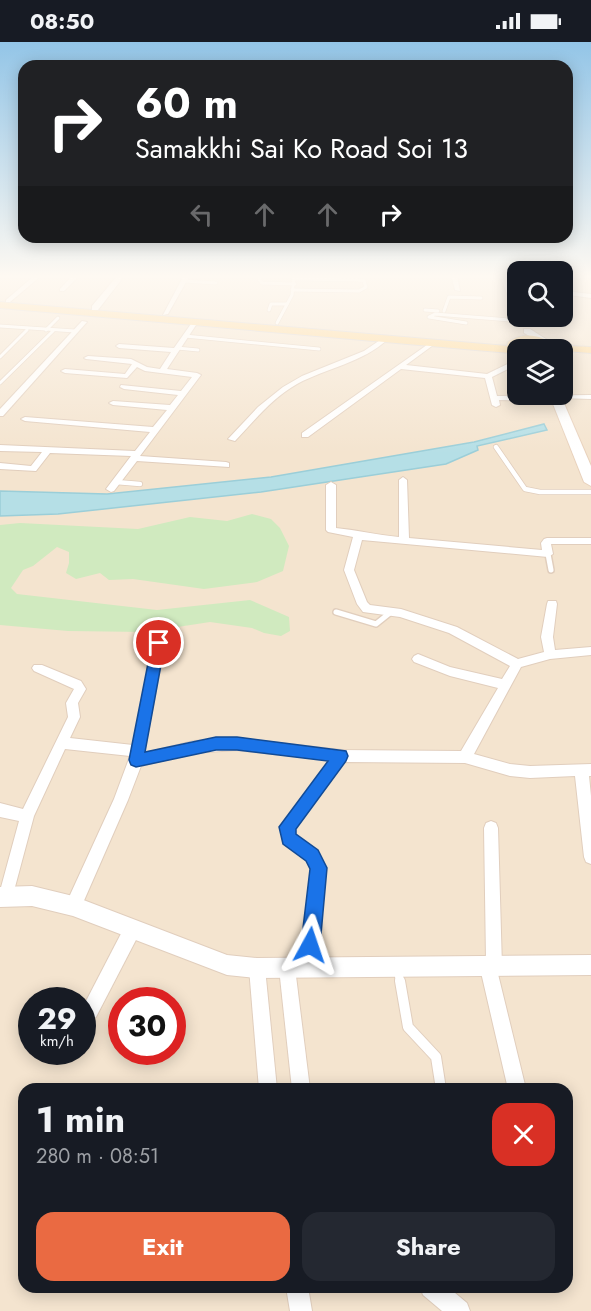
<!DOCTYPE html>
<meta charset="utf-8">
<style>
:root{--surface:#171b24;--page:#242831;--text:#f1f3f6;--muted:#9ea1a6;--accent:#ea6a42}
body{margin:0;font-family:Jost,sans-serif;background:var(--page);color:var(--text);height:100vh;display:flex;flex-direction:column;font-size:22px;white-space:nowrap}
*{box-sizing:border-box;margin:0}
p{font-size:20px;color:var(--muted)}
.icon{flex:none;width:33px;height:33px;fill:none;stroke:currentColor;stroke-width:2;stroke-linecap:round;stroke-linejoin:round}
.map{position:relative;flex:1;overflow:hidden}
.sheet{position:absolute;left:18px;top:1041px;width:555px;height:210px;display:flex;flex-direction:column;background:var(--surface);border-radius:18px;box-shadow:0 3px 15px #0003}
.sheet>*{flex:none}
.banner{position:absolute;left:18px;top:18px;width:555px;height:183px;border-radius:18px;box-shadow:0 3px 15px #0003;background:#202124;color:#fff;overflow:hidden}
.buttons{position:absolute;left:507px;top:219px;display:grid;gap:12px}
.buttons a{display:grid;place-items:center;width:66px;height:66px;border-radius:12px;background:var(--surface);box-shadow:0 3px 15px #0003;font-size:30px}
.speed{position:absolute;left:18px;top:945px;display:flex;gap:12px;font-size:30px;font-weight:700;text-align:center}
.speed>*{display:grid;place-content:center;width:78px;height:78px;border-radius:50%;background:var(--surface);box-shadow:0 3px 15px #0003;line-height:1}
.speed small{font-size:15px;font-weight:400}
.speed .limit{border:9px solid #d22;background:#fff;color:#111}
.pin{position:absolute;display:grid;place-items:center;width:51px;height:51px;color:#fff;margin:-26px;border:3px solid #fff;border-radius:50%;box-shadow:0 2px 6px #0007}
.me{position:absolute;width:66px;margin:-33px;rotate:5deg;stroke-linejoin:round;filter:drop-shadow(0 0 4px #0008)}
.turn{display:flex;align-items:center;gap:21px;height:126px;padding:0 18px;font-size:27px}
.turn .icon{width:78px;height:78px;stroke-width:2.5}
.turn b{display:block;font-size:42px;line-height:51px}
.lanes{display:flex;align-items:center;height:57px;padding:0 18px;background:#0003;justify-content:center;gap:30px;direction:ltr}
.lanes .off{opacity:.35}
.round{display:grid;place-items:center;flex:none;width:63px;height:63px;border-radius:18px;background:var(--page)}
.overview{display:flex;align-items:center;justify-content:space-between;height:102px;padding:0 18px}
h1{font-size:36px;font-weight:700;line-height:45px}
.button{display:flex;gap:12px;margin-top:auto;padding:12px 18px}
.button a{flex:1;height:69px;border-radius:18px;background:var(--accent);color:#fff;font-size:24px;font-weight:700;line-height:69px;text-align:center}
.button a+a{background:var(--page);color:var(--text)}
.status{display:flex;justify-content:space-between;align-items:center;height:42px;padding:0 30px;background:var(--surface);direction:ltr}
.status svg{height:16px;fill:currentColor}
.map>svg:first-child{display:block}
.residential{fill:#f4e4cf;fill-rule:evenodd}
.green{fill:#d0eabf}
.water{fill:#b5dfe6;stroke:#9bced8;stroke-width:1.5}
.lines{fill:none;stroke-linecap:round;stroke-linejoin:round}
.service-far4-casing{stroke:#e1cebd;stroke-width:4.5}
.service-far3-casing{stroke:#e1cebd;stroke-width:6}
.service-far2-casing{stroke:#e1cebd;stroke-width:8}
.service-far1-casing{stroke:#e1cebd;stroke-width:10}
.service-casing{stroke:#e1cebd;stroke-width:12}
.minor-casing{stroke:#e1cebd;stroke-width:2}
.tertiary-casing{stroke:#e1cebd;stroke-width:2}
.secondary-casing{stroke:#e8d1bc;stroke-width:2}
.primary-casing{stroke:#dbd4cf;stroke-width:2}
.service-far4{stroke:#fff;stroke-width:3}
.service-far3{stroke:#fff;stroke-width:4.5}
.service-far2{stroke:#fff;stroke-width:5}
.service-far1{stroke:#fff;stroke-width:8}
.service{stroke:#fff;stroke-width:10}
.minor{fill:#fff;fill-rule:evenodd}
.tertiary{fill:#fff;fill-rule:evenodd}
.secondary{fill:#fff;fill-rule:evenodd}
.primary{fill:#fdd897;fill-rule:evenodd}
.route{fill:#1a73e8;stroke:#114b97;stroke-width:1.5}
</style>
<div class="status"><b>08:50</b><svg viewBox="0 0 49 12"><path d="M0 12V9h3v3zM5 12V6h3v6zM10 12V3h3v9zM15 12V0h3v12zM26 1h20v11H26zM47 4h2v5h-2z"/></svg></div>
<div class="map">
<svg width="591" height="1269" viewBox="0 0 591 1269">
<rect width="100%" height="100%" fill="#fdf2e1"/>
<path class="residential" d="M 0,233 L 517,233 L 518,274 L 562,274 L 563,233 L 591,233 L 591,1269 L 0,1269 ZM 518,308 L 562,308 L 562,352 L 518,352 ZM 32,958 L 82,958 L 82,1010 L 32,1010 ZM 122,958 L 172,958 L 172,1010 L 122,1010 ZM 24,1047 L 567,1047 L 567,1245 L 24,1245 Z"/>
<polygon class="green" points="252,472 271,477 280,486 289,504 283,529 257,540 204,547 133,537 109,538 100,531 76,537 66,531 69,521 69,510 57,505 33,524 23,528 11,546 17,552 157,568 250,558 289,575 290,589 281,594 264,591 252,586 210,580 145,590 68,589 0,583 0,483 20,481 138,487 190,475 227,479"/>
<polygon class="water" points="544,382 547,388 477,404 478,408 446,422 261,450 58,472 0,474 0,449 107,452 271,435 474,400"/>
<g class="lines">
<g class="service-far4-casing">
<g id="service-far4">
<polyline points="261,233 259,237 262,241 295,242"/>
<polyline points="184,239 216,241"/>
<polyline points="292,248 359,249 366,245 364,239 359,238 295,237"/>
<polyline points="269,268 271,262 287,262"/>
<polyline points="425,268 438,269"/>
<polyline points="444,269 449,255 481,256"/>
<polyline points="277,281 292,253 294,235"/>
<polyline points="466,281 429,275 435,272 522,279"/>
<polyline points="0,284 75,289"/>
<polyline points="46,288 58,276"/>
<polyline points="185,294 319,307"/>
<polyline points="177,306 198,308"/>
<polyline points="0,315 27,288"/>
<polyline points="0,341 53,289"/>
</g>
</g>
<g class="service-far3-casing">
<g id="service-far3">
<polyline points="496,405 525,447 540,450 591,450"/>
<polyline points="116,440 140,442"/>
</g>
</g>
<g class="service-far2-casing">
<g id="service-far2">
<polyline points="548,512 551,528"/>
<polyline points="336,570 376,582 391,570"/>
</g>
</g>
<g class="service-far1-casing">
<polyline id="service-far1" points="398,928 400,940"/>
</g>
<g class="service-casing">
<polyline id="service" points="400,939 408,985 436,1015 441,1047"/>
</g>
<g class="minor-casing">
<g id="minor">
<polygon points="35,233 42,233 10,260 6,260 6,258"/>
<polygon points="73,233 80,233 64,249 60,249 60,247"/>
<polygon points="184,233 190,233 168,272 163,273"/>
<polygon points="451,233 457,233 460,249 455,248"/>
<polygon points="562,236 573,250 591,252 591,256 569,253 562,243"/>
<polygon points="82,279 87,280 3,374 0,374 0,367"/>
<polygon points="193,279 198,280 167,327 197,331 201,333 140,414 226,420 229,421 229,425 137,419 114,449 111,450 106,447 131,414 50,411 36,429 0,427 0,421 31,424 42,410 0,409 0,403 135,409 150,390 25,379 21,377 25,375 153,385 167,368 113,363 109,361 113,359 170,363 178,353 124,347 120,345 121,343 181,349 192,335 145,329 137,325 127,336 65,331 61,329 65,327 125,332 132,322 86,317 84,316 88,314 131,317 147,325 160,327 171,310 119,306 116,304 119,302 174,306"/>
<path d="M 386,294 L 388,295 L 388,297 C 362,321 327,326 297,342 C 272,356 254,379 235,399 L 228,397 L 258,365 L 283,345 L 302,334 L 364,309 Z"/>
<polygon points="434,298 437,300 436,301 406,323 487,332 518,317 518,322 492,335 497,354 591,353 591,357 559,356 556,359 499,358 500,363 496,365 492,363 485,336 401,327 308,395 302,395 302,391"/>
<path d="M 403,435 L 407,438 L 409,496 L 542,508 L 541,501 L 544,497 L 547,496 L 591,496 L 591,502 L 551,502 L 553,512 L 548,515 L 362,498 L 354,528 L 367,560 L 370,563 L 401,567 L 457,585 L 518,617 L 544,610 L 541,595 L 547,562 L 548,559 L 556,559 L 557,562 L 553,595 L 555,608 L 591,605 L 591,613 L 550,617 L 521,625 L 474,712 L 510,722 L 530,724 L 591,722 L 591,734 L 589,734 L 591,754 L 591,822 L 586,820 L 584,815 L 575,734 L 530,736 L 510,734 L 465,721 L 344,720 L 295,787 L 295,793 L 317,809 L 326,826 L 316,926 L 314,932 L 308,934 L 302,932 L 300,926 L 311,827 L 307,819 L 283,801 L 281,785 L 330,718 L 236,708 L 194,711 L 141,724 L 128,758 L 79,870 L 73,872 L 67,870 L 65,864 L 114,757 L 130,714 L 65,707 L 34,774 L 11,860 L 6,863 L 1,860 L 0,849 L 19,779 L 0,775 L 0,761 L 23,767 L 68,675 L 66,661 L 74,647 L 34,629 L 32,626 L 34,623 L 42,623 L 81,639 L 86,647 L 78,661 L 80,675 L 70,696 L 133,703 L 153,601 L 155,598 L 163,598 L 165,601 L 144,711 L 194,699 L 236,696 L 341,708 L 461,709 L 498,646 L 450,634 L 414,620 L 412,617 L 414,614 L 418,612 L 450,625 L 502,637 L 510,624 L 449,591 L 400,575 L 363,570 L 357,562 L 344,528 L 353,495 L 328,490 L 326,488 L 326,443 L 331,440 L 336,443 L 336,486 C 357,488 377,493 399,495 L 399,438 Z"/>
<polygon points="491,779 496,781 498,786 502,925 498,932 526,1047 508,1047 480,926 482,920 486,919 484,786 486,781"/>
<polygon points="132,880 138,882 140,888 138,894 96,975 90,978 84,975 84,963 126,882"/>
<polygon points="257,918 263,920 265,926 277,1047 259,1047 249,926 251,920"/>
<polygon points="287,918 293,920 295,926 310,1047 292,1047 279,926 281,920"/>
<polygon points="286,1245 308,1245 312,1269 290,1269"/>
<polygon points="420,1245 448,1245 467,1261 470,1269 442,1269 423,1253"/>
</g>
</g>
<g class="tertiary-casing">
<g id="tertiary">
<polygon points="118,233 125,233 98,268 92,268 92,264"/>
<polygon points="500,233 507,233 518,259 518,272 514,270"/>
<polygon points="524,287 530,287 549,299 542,301 524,291"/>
<polygon points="32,844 73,854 227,913 257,916 591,913 591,933 257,936 227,933 73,874 32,864 0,865 0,845"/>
</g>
</g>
<g class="secondary-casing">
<polygon id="secondary" points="549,352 560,352 591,424 591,444 584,440"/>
</g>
<g class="primary-casing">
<path id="primary" d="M 0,260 L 507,304 L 508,300 C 529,288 538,295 558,302 C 567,305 581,304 591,305 L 591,311 C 578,310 565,309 554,308 C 540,306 535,294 518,303 L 520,308 L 518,308 L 518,314 L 510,311 L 0,266 Z"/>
</g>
<use href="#service-far4" class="service-far4"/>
<use href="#service-far3" class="service-far3"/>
<use href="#service-far2" class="service-far2"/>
<use href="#service-far1" class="service-far1"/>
<use href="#service" class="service"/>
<use href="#minor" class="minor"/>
<use href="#tertiary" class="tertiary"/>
<use href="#secondary" class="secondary"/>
<use href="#primary" class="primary"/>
</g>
<linearGradient id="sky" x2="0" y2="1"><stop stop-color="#93c5e7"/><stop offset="0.57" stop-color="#fef9f2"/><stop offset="1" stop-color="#fef9f2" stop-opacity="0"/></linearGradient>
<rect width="591" height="411" fill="url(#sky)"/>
<polygon class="route" points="159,596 165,601 145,710 216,695 237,695 346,709 348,714 346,719 296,787 296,792 318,808 327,826 320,903 317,910 310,912 304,910 301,903 310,827 306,819 283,802 279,785 328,719 237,708 216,708 136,725 131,723 129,718 152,601"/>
</svg>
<div class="buttons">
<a><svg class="icon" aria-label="search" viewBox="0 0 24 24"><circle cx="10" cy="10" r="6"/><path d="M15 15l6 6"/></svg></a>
<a><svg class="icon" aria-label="layers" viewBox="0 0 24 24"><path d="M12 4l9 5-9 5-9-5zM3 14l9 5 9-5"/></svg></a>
</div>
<div class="speed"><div>29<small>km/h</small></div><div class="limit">30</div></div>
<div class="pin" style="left:159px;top:601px;background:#d93025"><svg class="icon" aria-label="arrive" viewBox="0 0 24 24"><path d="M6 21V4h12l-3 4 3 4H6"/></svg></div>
<svg class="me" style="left:310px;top:903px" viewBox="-20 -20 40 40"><path d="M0-17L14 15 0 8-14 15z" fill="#1a73e8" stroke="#fff" stroke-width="4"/></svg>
<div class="banner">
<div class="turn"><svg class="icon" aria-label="right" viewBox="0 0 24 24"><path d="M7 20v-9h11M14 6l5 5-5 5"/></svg><div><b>60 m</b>Samakkhi Sai Ko Road Soi 13</div></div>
<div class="lanes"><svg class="icon off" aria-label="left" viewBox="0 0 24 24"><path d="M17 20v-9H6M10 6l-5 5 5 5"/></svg><svg class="icon off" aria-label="ahead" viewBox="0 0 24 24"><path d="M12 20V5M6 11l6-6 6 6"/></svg><svg class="icon off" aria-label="ahead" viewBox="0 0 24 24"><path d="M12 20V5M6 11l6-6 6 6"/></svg><svg class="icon" aria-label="right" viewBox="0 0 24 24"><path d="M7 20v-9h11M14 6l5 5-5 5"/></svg></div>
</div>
<section class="sheet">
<div class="overview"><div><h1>1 min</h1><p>280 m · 08:51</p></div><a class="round" style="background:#d93025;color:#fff"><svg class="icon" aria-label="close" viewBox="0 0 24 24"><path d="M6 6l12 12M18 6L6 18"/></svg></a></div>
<div class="button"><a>Exit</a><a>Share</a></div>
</section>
</div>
